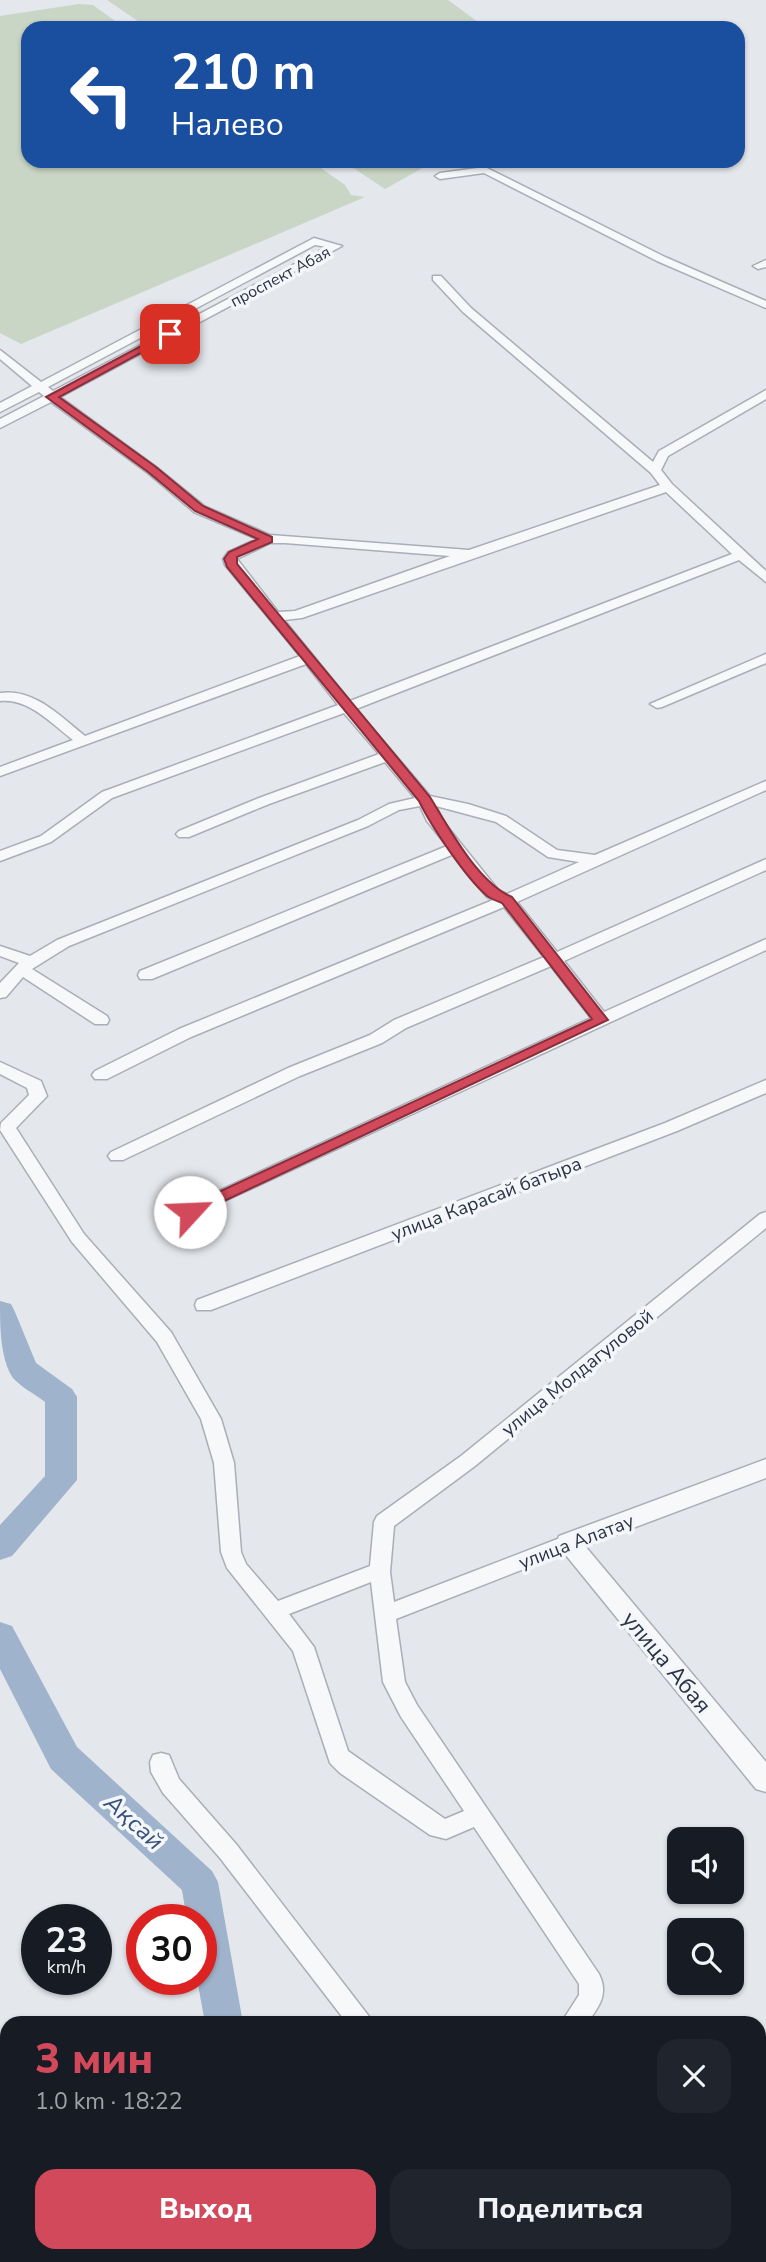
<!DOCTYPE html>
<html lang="ru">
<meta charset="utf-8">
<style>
:root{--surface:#171b24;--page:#20242c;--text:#f1f3f6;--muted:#9ea1a6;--accent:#d1495b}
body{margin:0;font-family:"Nunito Sans",sans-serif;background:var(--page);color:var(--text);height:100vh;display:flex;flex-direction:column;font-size:26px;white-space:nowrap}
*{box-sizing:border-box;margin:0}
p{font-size:23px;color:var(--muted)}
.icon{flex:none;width:38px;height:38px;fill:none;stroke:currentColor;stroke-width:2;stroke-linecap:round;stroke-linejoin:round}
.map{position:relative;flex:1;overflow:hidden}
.drawer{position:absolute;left:0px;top:2016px;width:766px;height:247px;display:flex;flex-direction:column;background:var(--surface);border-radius:21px 21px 0 0;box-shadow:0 2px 5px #0004}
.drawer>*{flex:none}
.top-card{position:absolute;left:21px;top:21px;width:724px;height:147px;border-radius:21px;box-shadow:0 2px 5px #0004;background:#1a4fa0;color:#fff;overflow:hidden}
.buttons{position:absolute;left:667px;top:1827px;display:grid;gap:14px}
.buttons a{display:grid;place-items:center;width:77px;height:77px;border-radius:14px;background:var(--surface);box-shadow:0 2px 5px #0004;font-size:35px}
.speed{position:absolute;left:21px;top:1904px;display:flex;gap:14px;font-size:35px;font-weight:700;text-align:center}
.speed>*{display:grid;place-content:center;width:91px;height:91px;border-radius:50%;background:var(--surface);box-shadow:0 2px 5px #0004;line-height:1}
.speed small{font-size:18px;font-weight:400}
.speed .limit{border:10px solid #d22;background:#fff;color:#111}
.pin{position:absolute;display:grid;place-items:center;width:60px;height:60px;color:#fff;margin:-30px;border-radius:14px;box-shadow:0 4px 10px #0006}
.me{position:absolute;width:77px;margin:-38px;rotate:65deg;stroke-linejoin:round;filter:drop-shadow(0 0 5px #0008)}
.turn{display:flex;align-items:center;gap:24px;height:147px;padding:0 35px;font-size:32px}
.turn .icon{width:91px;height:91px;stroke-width:2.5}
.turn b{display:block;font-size:49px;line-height:60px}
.round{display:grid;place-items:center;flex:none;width:74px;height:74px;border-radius:21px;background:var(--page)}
.head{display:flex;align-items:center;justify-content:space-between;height:119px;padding:0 35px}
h1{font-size:42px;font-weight:800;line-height:52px;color:var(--accent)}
.cta{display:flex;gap:14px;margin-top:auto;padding:14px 35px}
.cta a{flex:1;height:80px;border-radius:21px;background:var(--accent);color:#fff;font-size:28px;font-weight:800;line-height:80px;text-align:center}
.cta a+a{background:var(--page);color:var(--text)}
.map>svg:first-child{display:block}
.green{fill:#c9d6c5}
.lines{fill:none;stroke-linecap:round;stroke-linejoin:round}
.river{fill:#9fb4cc;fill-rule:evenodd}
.minor-casing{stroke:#a9aeb7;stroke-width:3}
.tertiary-casing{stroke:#a9aeb7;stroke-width:3}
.minor{fill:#f7f8fa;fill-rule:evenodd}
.tertiary{fill:#f7f8fa;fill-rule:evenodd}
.route{fill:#d1495b;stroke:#882f3b;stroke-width:2}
.labels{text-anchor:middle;stroke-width:7;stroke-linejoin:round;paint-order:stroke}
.far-street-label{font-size:16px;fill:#2b3445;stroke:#f4f6f9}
.street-label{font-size:19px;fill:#2b3445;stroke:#f4f6f9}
.near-street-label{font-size:23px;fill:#2b3445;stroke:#f4f6f9}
.near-water-label{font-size:24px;font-style:italic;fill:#34527a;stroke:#f4f6f9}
</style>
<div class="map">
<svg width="766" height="2262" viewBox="0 0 766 2262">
<rect width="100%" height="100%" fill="#e4e7ec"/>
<g class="green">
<polygon points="107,0 448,0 486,28 148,28"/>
<polygon points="79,4 93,5 125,28 28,28 28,161 311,161 345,185 351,195 365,197 21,344 0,333 0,16"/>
<polygon points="343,161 435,161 385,189"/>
</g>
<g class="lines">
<g class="river">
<path d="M 0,1301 L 11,1304 L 15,1312 L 36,1363 L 72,1389 L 77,1397 L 77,1480 L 12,1556 L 0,1560 L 0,1525 L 45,1476 L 45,1402 C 35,1394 22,1388 13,1378 C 0,1359 0,1325 0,1301 Z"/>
<polygon points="0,1622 12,1626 77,1747 212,1871 218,1882 243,2023 205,2023 197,1979 201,1979 201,1920 187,1920 182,1890 51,1769 0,1669"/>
<polygon points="234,2256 276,2256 277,2262 235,2262"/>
</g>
<g class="minor-casing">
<g id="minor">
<polygon points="485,167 665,257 766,301 766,308 657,261 484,173 440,179 435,176 440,173"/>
<path d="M 314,238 L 342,246 L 60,397 L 156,467 L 204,506 L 270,535 L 469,550 L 660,485 L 651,473 L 463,312 L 433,280 L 433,276 L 441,276 L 471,308 L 653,462 L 659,451 L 766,390 L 766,399 L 668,456 L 661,470 L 672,484 L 766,571 L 766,582 L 739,560 L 356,709 L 430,796 L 468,804 L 506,816 L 557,850 L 595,855 L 766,781 L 766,790 L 517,902 L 557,952 L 766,859 L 766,870 L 564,961 L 604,1012 L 766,939 L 766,950 L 190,1217 L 184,1215 L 181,1211 L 184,1207 L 591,1018 L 551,966 L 406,1028 L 382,1043 L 300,1076 L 123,1160 L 111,1160 L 108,1156 L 111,1152 L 288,1068 L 370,1035 L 394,1020 L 544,957 L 504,907 L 191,1037 L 107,1079 L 95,1079 L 92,1075 L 95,1071 L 179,1029 L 493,900 L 487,897 L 454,854 L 152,979 L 140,979 L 138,975 L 140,971 L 447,846 L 427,821 L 420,806 L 399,810 L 368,826 L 69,946 L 32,969 L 107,1016 L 109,1020 L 107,1024 L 95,1024 L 23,977 L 6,997 L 0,998 L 0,983 L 19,963 L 0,956 L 0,946 L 30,956 L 57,940 L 358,820 L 389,804 L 415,798 L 385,762 L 269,804 L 189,837 L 179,837 L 176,834 L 179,831 L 259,798 L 379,754 L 344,713 L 112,798 L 51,842 L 0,861 L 0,851 L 41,836 L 102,792 L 338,705 L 306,664 L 0,776 L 0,767 L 73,740 C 52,724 29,698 0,701 L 0,693 C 34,688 60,716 85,736 L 300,656 L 225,565 L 223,559 L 228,552 L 257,539 L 194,512 L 148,473 L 51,402 L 0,428 L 0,419 L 44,396 L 39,392 L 0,412 L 0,403 L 32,386 L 0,359 L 0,350 L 41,382 ZM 315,245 L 327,247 L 53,391 L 48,387 ZM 666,492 L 732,554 L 350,701 L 284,620 L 302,618 ZM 270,543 L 285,543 L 450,556 L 295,611 L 278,612 L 237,559 ZM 436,806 L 496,822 L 548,857 L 579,862 L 507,894 L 499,891 L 442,820 Z"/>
<polygon points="766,260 766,267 758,269 753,266"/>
<polygon points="766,654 766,663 662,707 657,708 650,704"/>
<path d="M 0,1062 L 41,1081 L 47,1096 L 16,1128 L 84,1234 L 171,1332 L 221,1419 L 234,1463 L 241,1552 L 246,1564 L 278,1601 L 370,1566 L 374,1522 L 377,1516 L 461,1456 L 760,1214 L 766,1212 L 766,1228 L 475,1466 L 394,1526 L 390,1572 L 394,1602 L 568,1535 L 575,1537 L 578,1543 L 575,1549 L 396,1619 L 405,1682 L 417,1705 L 599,1974 C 609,1994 599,2007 587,2023 L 561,2023 L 579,1995 L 579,1984 L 474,1827 L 446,1839 L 430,1835 L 340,1773 L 330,1763 L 293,1651 L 227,1568 L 221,1552 L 214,1463 L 201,1419 L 157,1342 L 72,1242 L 0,1130 L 1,1123 L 29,1095 L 27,1088 L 0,1074 ZM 371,1582 L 383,1682 L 401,1717 L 464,1811 L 445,1819 L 348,1751 L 314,1647 L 289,1614 Z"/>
<polygon points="766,1080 766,1093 677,1131 211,1310 197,1310 195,1305 197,1300 665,1123"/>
<polygon points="161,1753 169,1755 179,1779 236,1844 374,2023 347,2023 220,1858 163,1793 151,1772 150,1762 153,1755"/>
<polygon points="539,2256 567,2256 570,2262 542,2262"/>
</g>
</g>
<g class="tertiary-casing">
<polygon id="tertiary" points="766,1459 766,1478 585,1546 766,1762 766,1792 756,1789 556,1543 559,1536"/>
</g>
<use href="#minor" class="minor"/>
<use href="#tertiary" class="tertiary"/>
</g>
<path class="route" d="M 167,332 L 176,334 L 59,397 L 156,467 L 203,506 L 272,537 L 272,542 L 237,557 L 237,564 L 430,797 C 449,828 478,883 512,897 L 608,1020 L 190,1217 L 182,1212 L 184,1208 L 592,1019 L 502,903 C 497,901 491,899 487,896 C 466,878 431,826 419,801 L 227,567 L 224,559 L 229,552 L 258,539 L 195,511 L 148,472 L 46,397 Z"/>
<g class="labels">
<g class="far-street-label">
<text transform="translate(280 276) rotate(-28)" y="6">проспект Абая</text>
</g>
<g class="street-label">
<text transform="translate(486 1198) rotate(-21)" y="7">улица Карасай батыра</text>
<text transform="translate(577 1372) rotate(-39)" y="7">улица Молдагуловой</text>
<text transform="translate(576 1541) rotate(-21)" y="7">улица Алатау</text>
</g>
<g class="near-street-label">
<text transform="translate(667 1662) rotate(50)" y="8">улица Абая</text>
</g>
<g class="near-water-label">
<text transform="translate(134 1822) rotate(42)" y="8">Ақсай</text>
</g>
</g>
</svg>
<div class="buttons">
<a><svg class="icon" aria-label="sound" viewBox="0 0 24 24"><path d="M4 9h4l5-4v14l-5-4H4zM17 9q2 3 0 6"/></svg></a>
<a><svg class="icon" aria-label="search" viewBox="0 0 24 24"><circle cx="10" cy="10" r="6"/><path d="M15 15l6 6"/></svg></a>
</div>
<div class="speed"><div>23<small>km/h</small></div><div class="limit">30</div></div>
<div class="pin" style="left:170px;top:334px;background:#d93025"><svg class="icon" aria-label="arrive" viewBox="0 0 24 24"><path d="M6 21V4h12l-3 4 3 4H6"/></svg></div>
<svg class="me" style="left:190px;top:1212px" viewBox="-20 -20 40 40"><circle r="19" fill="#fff"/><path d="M0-13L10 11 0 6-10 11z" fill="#d1495b"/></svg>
<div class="top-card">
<div class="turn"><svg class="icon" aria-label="left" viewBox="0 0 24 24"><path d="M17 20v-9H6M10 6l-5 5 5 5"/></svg><div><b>210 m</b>Налево</div></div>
</div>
<section class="drawer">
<div class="head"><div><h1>3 мин</h1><p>1.0 km · 18:22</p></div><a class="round"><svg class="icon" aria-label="close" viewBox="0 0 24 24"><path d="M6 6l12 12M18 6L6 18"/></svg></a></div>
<div class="cta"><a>Выход</a><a>Поделиться</a></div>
</section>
</div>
